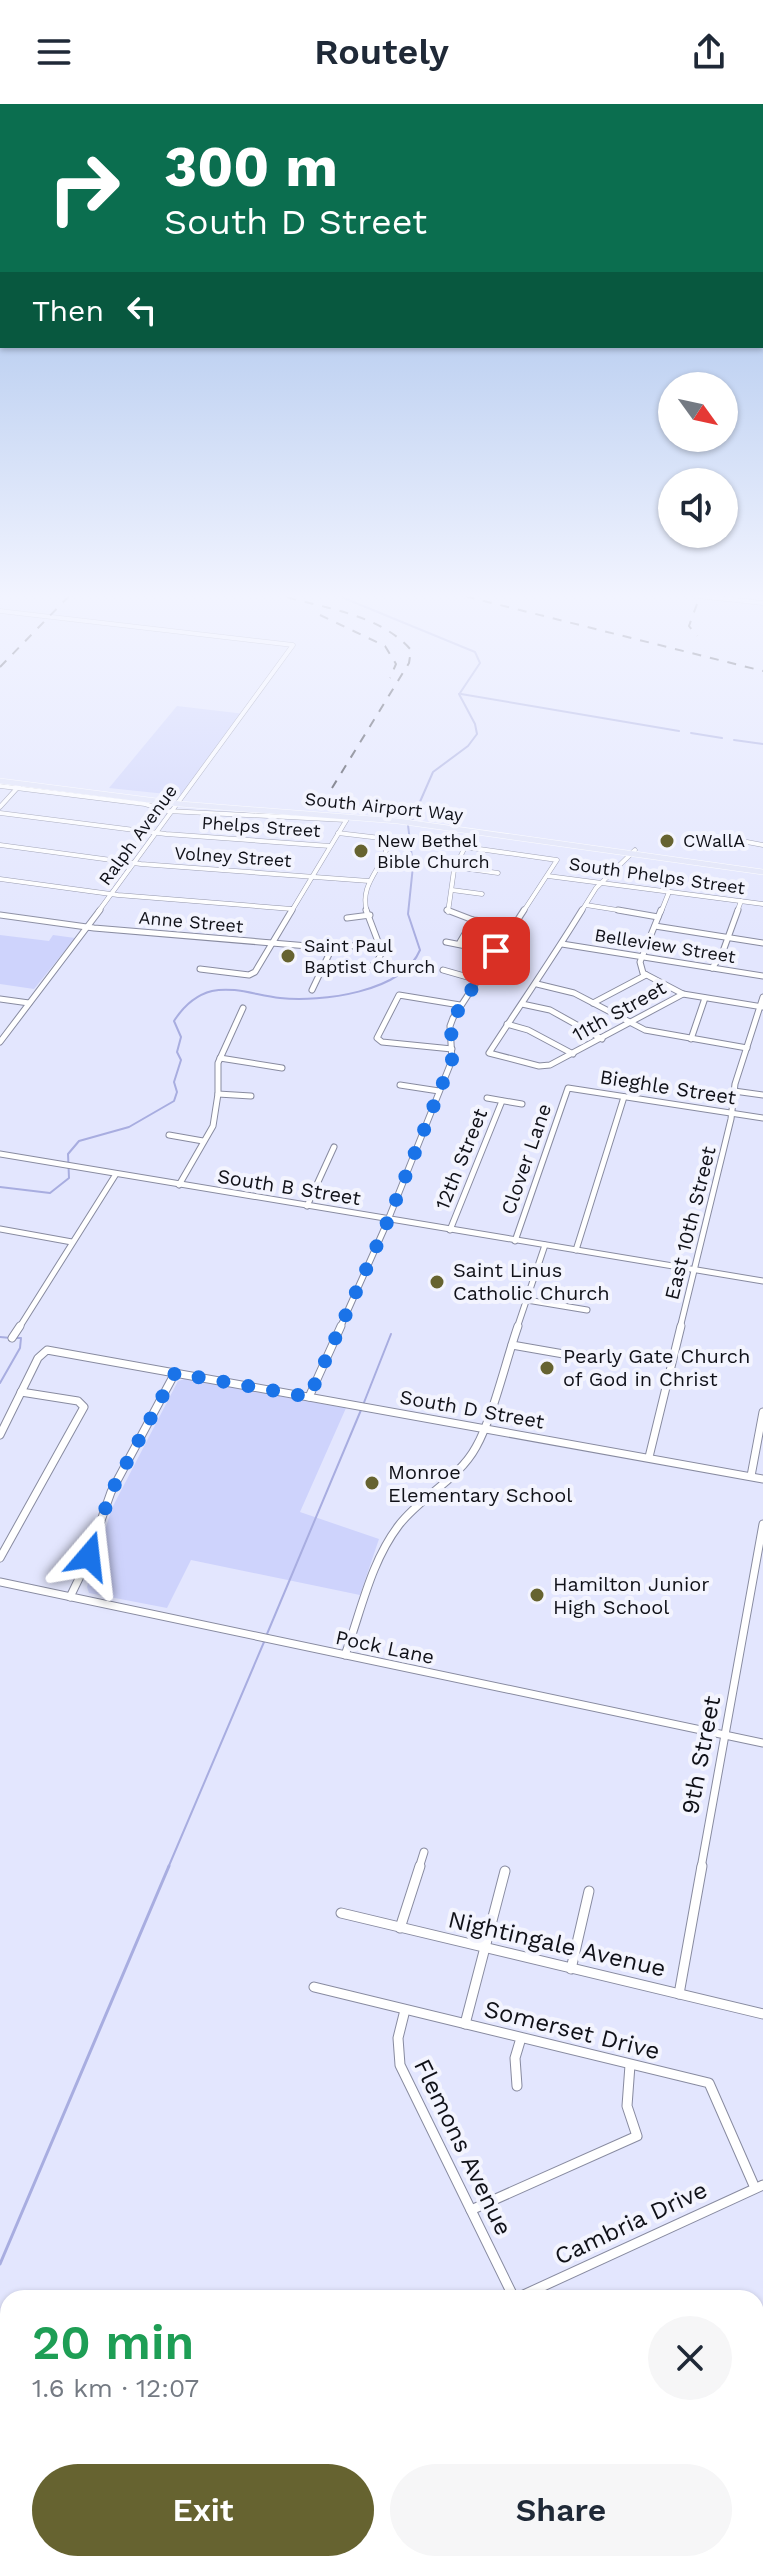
<!DOCTYPE html>
<meta charset="utf-8">
<style>
:root{--surface:#fff;--page:#f6f6f7;--text:#1f2937;--muted:#747a83;--accent:#666330}
body{margin:0;font-family:"Work Sans",sans-serif;background:var(--page);color:var(--text);height:100vh;display:flex;flex-direction:column;font-size:30px;white-space:nowrap}
*{box-sizing:border-box;margin:0}
p{font-size:26px;color:var(--muted)}
.icon{flex:none;width:44px;height:44px;fill:none;stroke:currentColor;stroke-width:2;stroke-linecap:round;stroke-linejoin:round}
.map{position:relative;flex:1;overflow:hidden}
.panel{position:absolute;left:0px;top:2186px;width:764px;height:282px;display:flex;flex-direction:column;background:var(--surface);border-radius:24px 24px 0 0;box-shadow:0 2px 6px #0004}
.panel>*{flex:none}
.top-card{position:absolute;left:0px;top:0px;width:764px;height:244px;box-shadow:0 2px 6px #0004;background:#0b6e4f;color:#fff;overflow:hidden}
.needle{width:52px;rotate:123deg}
.buttons{position:absolute;left:658px;top:268px;display:grid;gap:16px}
.buttons a{display:grid;place-items:center;width:80px;height:80px;border-radius:50%;background:var(--surface);box-shadow:0 2px 6px #0004;font-size:40px}
.pin{position:absolute;display:grid;place-items:center;width:68px;height:68px;color:#fff;margin:-34px;border-radius:16px;box-shadow:0 4px 12px #0006}
.me{position:absolute;width:88px;margin:-44px;rotate:17deg;stroke-linejoin:round;filter:drop-shadow(0 0 6px #0008)}
.turn{display:flex;align-items:center;gap:28px;height:168px;padding:0 32px;font-size:36px}
.turn .icon{width:104px;height:104px;stroke-width:2.5}
.turn b{display:block;font-size:56px;line-height:68px}
.then{display:flex;align-items:center;height:76px;padding:0 32px;background:#0003;gap:16px;font-size:30px}
.round{display:grid;place-items:center;flex:none;width:84px;height:84px;border-radius:42px;background:var(--page)}
.head{display:flex;align-items:center;justify-content:space-between;height:136px;padding:0 32px}
h1{font-size:48px;font-weight:600;line-height:60px;color:#1e9e55}
.button{display:flex;gap:16px;margin-top:auto;padding:16px 32px}
.button a{flex:1;height:92px;border-radius:48px;background:var(--accent);color:#fff;font-size:32px;font-weight:600;line-height:92px;text-align:center}
.button a+a{background:var(--page);color:var(--text)}
header{display:flex;justify-content:space-between;align-items:center;height:104px;padding:0 32px;background:var(--surface);font-size:36px;font-weight:600}
.map>svg:first-child{display:block}
.green{fill:#ced3fc}
.lines{fill:none;stroke-linecap:round;stroke-linejoin:round}
.stream-far1{stroke:#a8ade0;stroke-width:2}
.stream{stroke:#a8ade0;stroke-width:3}
.minor-far3-casing{stroke:#888ba0;stroke-width:5}
.minor-far2-casing{stroke:#888ba0;stroke-width:7}
.minor-far1-casing{stroke:#888ba0;stroke-width:9}
.minor-casing{stroke:#888ba0;stroke-width:11}
.major-far1-casing{stroke:#fff;stroke-width:6}
.major-casing{stroke:#fff;stroke-width:12}
.minor-far3{stroke:#fff;stroke-width:4}
.minor-far2{stroke:#fff;stroke-width:5}
.minor-far1{stroke:#fff;stroke-width:7}
.minor{stroke:#fff;stroke-width:9}
.major-far1{stroke:#e2e5f8;stroke-width:5}
.major{stroke:#e2e5f8;stroke-width:10}
.rail{stroke:#353741;stroke-width:2;stroke-dasharray:9 9;stroke-linecap:butt}
.route{stroke:#1a73e8;stroke-width:14;stroke-dasharray:0 25.2}
.poi-dot{fill:#666330;stroke:#f3f4fe;stroke-width:3}
.labels{text-anchor:middle;stroke-width:8;stroke-linejoin:round;paint-order:stroke}
.far-street-label{font-size:18px;fill:#101118;stroke:#f3f4fe}
.far-poi-label{font-size:18px;fill:#101118;stroke:#f3f4fe;text-anchor:start}
.street-label{font-size:20px;fill:#101118;stroke:#f3f4fe}
.poi-label{font-size:20px;fill:#101118;stroke:#f3f4fe;text-anchor:start}
.near-street-label{font-size:24px;fill:#101118;stroke:#f3f4fe}
</style>
<header><svg class="icon" aria-label="menu" viewBox="0 0 24 24"><path d="M4 6h16M4 12h16M4 18h16"/></svg>Routely<svg class="icon" aria-label="share" viewBox="0 0 24 24"><path d="M12 15V3M7 8l5-5 5 5M5 13v7h14v-7"/></svg></header>
<div class="map">
<svg width="763" height="2467" viewBox="0 0 763 2467">
<rect width="100%" height="100%" fill="#e3e6fe"/>
<g class="green">
<polygon points="177,602 245,610 185,692 109,684"/>
<polygon points="0,831 49,837 53,831 75,834 34,885 0,880"/>
<polygon points="185,1275 346,1304 300,1408 379,1435 360,1491 191,1456 167,1504 89,1489 87,1483 112,1404 178,1277"/>
</g>
<g class="lines">
<g class="stream-far1">
<polyline points="329,488 475,548 480,559 460,589"/>
<polyline points="461,590 679,627"/>
<polyline points="691,629 722,634"/>
<polyline points="734,636 763,640"/>
<polyline points="412,716 433,668 468,642 477,630 475,620 459,590"/>
<path d="M 0,1083 L 50,1089 L 69,1074 L 68,1050 L 79,1037 L 129,1023 L 174,997 L 177,988 L 174,978 L 181,956 L 177,948 L 181,933 L 174,917 C 183,903 196,891 212,887 C 235,882 258,892 280,894 C 321,898 402,889 420,846 L 408,810 L 413,762 L 408,721"/>
<polyline points="0,1233 11,1234"/>
<polyline points="0,1279 20,1244 21,1234 17,1234"/>
<polyline points="363,1301 391,1230"/>
<polyline points="267,1530 361,1306"/>
<polyline points="168,1764 264,1538"/>
</g>
<polyline class="stream" points="0,2160 169,1762"/>
<g class="minor-far3-casing">
<g id="minor-far3">
<polyline points="698,492 763,499"/>
<polyline points="0,507 293,541 98,808"/>
<polyline points="0,682 145,700 168,707 346,716"/>
<polyline points="0,703 19,682"/>
<polyline points="0,709 166,730 330,742"/>
<path d="M 338,729 L 389,735 C 386,763 358,778 367,808"/>
<polyline points="425,737 465,743"/>
<polyline points="747,738 763,741"/>
<polyline points="0,741 141,760 369,777"/>
<polyline points="465,743 557,756 523,808"/>
<polyline points="455,763 498,769"/>
<polyline points="548,772 763,800"/>
<polyline points="0,775 118,791 292,805"/>
<polyline points="452,786 482,790"/>
<polyline points="586,801 630,808"/>
<polyline points="291,808 347,715"/>
<polyline points="448,808 454,766 465,743"/>
<polyline points="581,808 596,784 635,746"/>
<polyline points="661,808 669,788"/>
<polyline points="737,808 741,797"/>
</g>
</g>
<g class="minor-far2-casing">
<g id="minor-far2">
<polyline points="447,806 473,816 515,820 524,806"/>
<path d="M 582,806 C 552,855 520,901 489,949 L 539,962 L 550,961 L 683,890"/>
<polyline points="618,806 658,813"/>
<polyline points="661,806 640,858 643,869 683,890 763,903"/>
<polyline points="0,811 94,824 332,844 380,839"/>
<polyline points="347,814 370,811"/>
<polyline points="655,822 763,839"/>
<polyline points="460,838 473,816"/>
<polyline points="562,840 763,872"/>
<polyline points="712,864 722,850 738,806"/>
<polyline points="200,865 249,871 255,868 292,806"/>
<polyline points="443,866 478,876"/>
<polyline points="355,869 376,860 382,848 366,806"/>
<polyline points="537,880 574,889 645,926 747,944"/>
<polyline points="312,886 332,844"/>
<polyline points="0,895 29,899"/>
<polyline points="593,899 646,871"/>
<polyline points="522,900 550,906 602,935"/>
<polyline points="507,920 528,926 573,950"/>
<polyline points="691,935 705,894"/>
<polyline points="0,938 100,806"/>
<polyline points="452,945 382,938 377,934 399,891 460,901"/>
<polyline points="220,954 282,964"/>
<polyline points="400,981 439,987"/>
<polyline points="734,987 763,991"/>
<polyline points="218,990 251,992"/>
<polyline points="487,994 522,1000"/>
<polyline points="169,1031 203,1037"/>
<polyline points="0,1050 763,1177"/>
<polyline points="179,1081 213,1022 218,990 218,959 243,904"/>
<polyline points="307,1102 334,1043"/>
<polyline points="0,1125 72,1138"/>
<polyline points="450,1126 502,997"/>
<polyline points="515,1137 568,984 763,1014"/>
<polyline points="576,1146 624,993"/>
<polyline points="527,1196 587,1206"/>
<polyline points="19,1224 116,1070"/>
<polyline points="340,1224 386,1121 452,956 450,922 453,914 496,848 446,838"/>
<polyline points="517,1224 545,1141"/>
<polyline points="680,1224 731,1015 735,980 763,893"/>
</g>
</g>
<g class="minor-far1-casing">
<g id="minor-far1">
<polyline points="12,1234 20,1222"/>
<polyline points="512,1241 575,1252 592,1251"/>
<polyline points="309,1293 341,1222"/>
<polyline points="0,1331 38,1254 47,1246 763,1375"/>
<polyline points="649,1353 681,1222"/>
<polyline points="751,1372 763,1308"/>
<polyline points="0,1454 84,1303 78,1297 21,1288"/>
<polyline points="0,1478 763,1639"/>
<polyline points="70,1493 85,1462 111,1388 175,1269"/>
<path d="M 345,1551 C 361,1508 370,1459 399,1421 C 421,1392 458,1376 476,1343 C 493,1313 506,1256 518,1222"/>
<polyline points="419,1764 424,1748"/>
<polyline points="701,1764 763,1420"/>
</g>
</g>
<g class="minor-casing">
<g id="minor">
<polyline points="341,1809 763,1910"/>
<polyline points="400,1824 420,1762"/>
<polyline points="571,1865 589,1787"/>
<polyline points="314,1883 709,1979 755,2084"/>
<polyline points="679,1890 702,1762"/>
<polyline points="405,1906 398,1934 400,1961 514,2194"/>
<polyline points="465,1920 505,1767"/>
<polyline points="517,1982 515,1954 521,1934"/>
<polyline points="471,2106 637,2032 627,2002 630,1961"/>
<polyline points="517,2194 763,2081"/>
<polyline points="0,2350 8,2346"/>
</g>
</g>
<g class="major-far1-casing">
<polyline id="major-far1" points="0,677 180,700 398,717 763,768"/>
</g>
<g class="major-casing">
<g id="major">
<polyline points="756,2217 763,2214"/>
<polyline points="226,2467 240,2460"/>
</g>
</g>
<use href="#minor-far3" class="minor-far3"/>
<use href="#minor-far2" class="minor-far2"/>
<use href="#minor-far1" class="minor-far1"/>
<use href="#minor" class="minor"/>
<use href="#major-far1" class="major-far1"/>
<use href="#major" class="major"/>
<g class="rail">
<path d="M 270,488 C 316,504 377,507 411,546 L 409,559 L 332,684"/>
<polyline points="448,488 763,567"/>
<polyline points="697,500 689,522 697,532"/>
<polyline points="320,511 385,542 396,560 390,574"/>
<polyline points="0,563 73,488"/>
</g>
</g>
<linearGradient id="sky" x2="0" y2="1"><stop stop-color="#8eb1e5"/><stop offset="0.59" stop-color="#f2f4ff"/><stop offset="1" stop-color="#f2f4ff" stop-opacity="0"/></linearGradient>
<rect width="763" height="834" fill="url(#sky)"/>
<g class="lines">
<polyline class="route" points="89,1452 111,1388 175,1269 309,1293 386,1121 452,956 451,918 496,847"/>
</g>
<g class="poi-dot">
<circle cx="667" cy="737" r="8"/>
<circle cx="361" cy="747" r="8"/>
<circle cx="288" cy="852" r="8"/>
<circle cx="437" cy="1178" r="8"/>
<circle cx="547" cy="1264" r="8"/>
<circle cx="372" cy="1379" r="8"/>
<circle cx="537" cy="1491" r="8"/>
</g>
<g class="labels">
<g class="far-street-label">
<text transform="translate(384 703) rotate(6)" y="6">South Airport Way</text>
<text transform="translate(261 723) rotate(4)" y="6">Phelps Street</text>
<text transform="translate(138 731) rotate(-54)" y="6">Ralph Avenue</text>
<text transform="translate(233 753) rotate(4)" y="6">Volney Street</text>
<text transform="translate(657 772) rotate(8)" y="6">South Phelps Street</text>
<text transform="translate(191 818) rotate(5)" y="6">Anne Street</text>
<text transform="translate(665 842) rotate(9)" y="6">Belleview Street</text>
</g>
<g class="far-poi-label">
<text x="377" y="743">New Bethel<tspan x="377" dy="21">Bible Church</tspan></text>
<text x="683" y="743">CWallA</text>
<text x="304" y="848">Saint Paul<tspan x="304" dy="21">Baptist Church</tspan></text>
</g>
<g class="street-label">
<text transform="translate(619 907) rotate(-29)" y="7">11th Street</text>
<text transform="translate(668 983) rotate(9)" y="7">Bieghle Street</text>
<text transform="translate(461 1055) rotate(-68)" y="7">12th Street</text>
<text transform="translate(526 1055) rotate(-71)" y="7">Clover Lane</text>
<text transform="translate(289 1083) rotate(9)" y="7">South B Street</text>
<text transform="translate(690 1119) rotate(-76)" y="7">East 10th Street</text>
<text transform="translate(472 1305) rotate(10)" y="7">South D Street</text>
<text transform="translate(385 1543) rotate(12)" y="7">Pock Lane</text>
</g>
<g class="poi-label">
<text x="453" y="1173">Saint Linus<tspan x="453" dy="23">Catholic Church</tspan></text>
<text x="563" y="1259">Pearly Gate Church<tspan x="563" dy="23">of God in Christ</tspan></text>
<text x="388" y="1375">Monroe<tspan x="388" dy="23">Elementary School</tspan></text>
<text x="553" y="1487">Hamilton Junior<tspan x="553" dy="23">High School</tspan></text>
</g>
<g class="near-street-label">
<text transform="translate(701 1651) rotate(-79)" y="8">9th Street</text>
<text transform="translate(557 1840) rotate(13)" y="8">Nightingale Avenue</text>
<text transform="translate(572 1926) rotate(14)" y="8">Somerset Drive</text>
<text transform="translate(463 2043) rotate(64)" y="8">Flemons Avenue</text>
<text transform="translate(631 2119) rotate(-25)" y="8">Cambria Drive</text>
</g>
</g>
</svg>
<div class="buttons">
<a><svg class="needle" viewBox="-14 -14 28 28"><path d="M0-13l5 13h-10z" fill="#e53935"/><path d="M0 13l5-13h-10z" fill="#747a83"/></svg></a>
<a><svg class="icon" aria-label="sound" viewBox="0 0 24 24"><path d="M4 9h4l5-4v14l-5-4H4zM17 9q2 3 0 6"/></svg></a>
</div>
<div class="pin" style="left:496px;top:847px;background:#d93025"><svg class="icon" aria-label="arrive" viewBox="0 0 24 24"><path d="M6 21V4h12l-3 4 3 4H6"/></svg></div>
<svg class="me" style="left:89px;top:1452px" viewBox="-20 -20 40 40"><path d="M0-17L14 15 0 8-14 15z" fill="#1a73e8" stroke="#fff" stroke-width="4"/></svg>
<div class="top-card">
<div class="turn"><svg class="icon" aria-label="right" viewBox="0 0 24 24"><path d="M7 20v-9h11M14 6l5 5-5 5"/></svg><div><b>300 m</b>South D Street</div></div>
<div class="then">Then<svg class="icon" aria-label="left" viewBox="0 0 24 24"><path d="M17 20v-9H6M10 6l-5 5 5 5"/></svg></div>
</div>
<section class="panel">
<div class="head"><div><h1>20 min</h1><p>1.6 km · 12:07</p></div><a class="round"><svg class="icon" aria-label="close" viewBox="0 0 24 24"><path d="M6 6l12 12M18 6L6 18"/></svg></a></div>
<div class="button"><a>Exit</a><a>Share</a></div>
</section>
</div>
